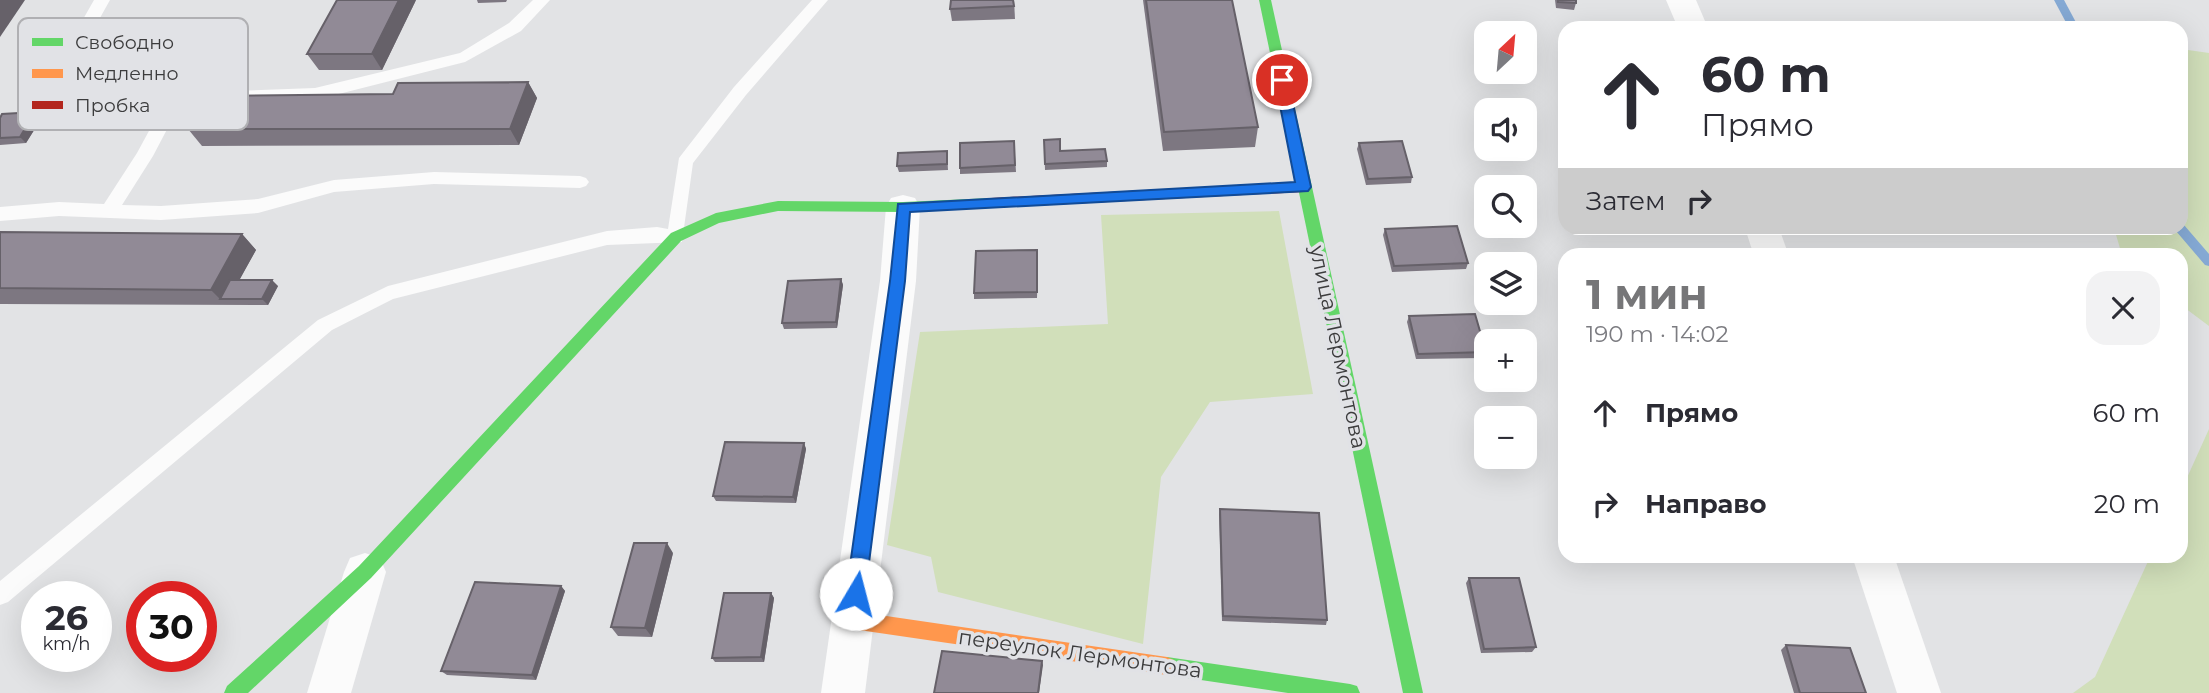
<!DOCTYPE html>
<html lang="ru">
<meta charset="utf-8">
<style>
:root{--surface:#fff;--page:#f2f2f3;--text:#2b2b33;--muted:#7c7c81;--accent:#767678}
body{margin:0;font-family:Montserrat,sans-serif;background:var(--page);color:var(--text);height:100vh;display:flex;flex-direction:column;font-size:26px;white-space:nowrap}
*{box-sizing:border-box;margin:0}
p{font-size:23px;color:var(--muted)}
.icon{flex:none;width:38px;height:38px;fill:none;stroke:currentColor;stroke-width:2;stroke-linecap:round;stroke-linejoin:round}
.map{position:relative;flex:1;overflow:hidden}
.panel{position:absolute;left:1558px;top:248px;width:630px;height:315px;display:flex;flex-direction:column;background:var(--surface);border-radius:21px;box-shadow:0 7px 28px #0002}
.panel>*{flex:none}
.hud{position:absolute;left:1558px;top:21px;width:630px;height:214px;border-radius:21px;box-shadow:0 7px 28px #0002;background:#fff;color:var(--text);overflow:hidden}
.needle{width:46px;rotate:26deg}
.controls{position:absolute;left:1474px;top:21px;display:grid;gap:14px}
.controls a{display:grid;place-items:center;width:63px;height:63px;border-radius:14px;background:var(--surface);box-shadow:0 7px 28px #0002;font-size:35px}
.speed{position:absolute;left:21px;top:581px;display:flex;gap:14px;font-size:35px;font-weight:700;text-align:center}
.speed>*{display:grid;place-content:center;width:91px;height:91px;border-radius:50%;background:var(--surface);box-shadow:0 7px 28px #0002;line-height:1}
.speed small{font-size:18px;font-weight:400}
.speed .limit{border:10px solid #d22;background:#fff;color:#111}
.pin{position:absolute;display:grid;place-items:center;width:60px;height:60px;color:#fff;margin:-30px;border:4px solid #fff;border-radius:50%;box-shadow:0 2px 7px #0007}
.me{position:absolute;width:77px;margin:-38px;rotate:8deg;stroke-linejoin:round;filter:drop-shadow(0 0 5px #0008)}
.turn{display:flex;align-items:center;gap:24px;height:147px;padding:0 28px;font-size:32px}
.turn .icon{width:91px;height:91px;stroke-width:2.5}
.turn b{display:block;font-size:49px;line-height:60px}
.then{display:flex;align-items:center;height:66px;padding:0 28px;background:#0003;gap:14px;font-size:26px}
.round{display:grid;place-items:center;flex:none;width:74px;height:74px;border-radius:21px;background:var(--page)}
.overview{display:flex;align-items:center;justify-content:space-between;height:119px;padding:0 28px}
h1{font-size:42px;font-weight:700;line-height:52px;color:var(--accent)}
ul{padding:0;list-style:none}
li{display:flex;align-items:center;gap:21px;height:91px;padding:0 28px}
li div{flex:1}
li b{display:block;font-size:26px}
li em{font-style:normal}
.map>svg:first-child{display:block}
.green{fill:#d1dfba}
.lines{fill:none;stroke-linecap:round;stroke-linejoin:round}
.stream{fill:#85a9d4;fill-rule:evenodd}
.lane{fill:#fbfbfb;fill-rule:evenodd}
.street{fill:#fbfbfb;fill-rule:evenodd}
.fast{fill:#63d668;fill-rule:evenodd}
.slow{fill:#ff974d;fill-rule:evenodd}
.jam{fill:#b3261e;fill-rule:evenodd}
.wall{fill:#7d7781}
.shaded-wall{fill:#666169}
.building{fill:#918a96;stroke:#666169;stroke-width:2}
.route{fill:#1a73e8;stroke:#114b97;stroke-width:2}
.labels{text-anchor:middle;stroke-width:7;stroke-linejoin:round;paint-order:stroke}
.street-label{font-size:21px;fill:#3c3c3d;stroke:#e1e2e6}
.key{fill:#e1e2e6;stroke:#b0b0b3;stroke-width:2}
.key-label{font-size:19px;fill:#3c3c3d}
</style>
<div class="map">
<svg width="2209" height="693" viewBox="0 0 2209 693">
<rect width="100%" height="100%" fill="#e2e3e5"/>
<g class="green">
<polygon points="2181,49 2209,53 2209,326 2181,305 2180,256 2122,255 2114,228 2180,228"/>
<polygon points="1279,211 1313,394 1210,402 1161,477 1143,644 938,592 931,557 887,545 920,332 1108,324 1101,215"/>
<polygon points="2209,429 2209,693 2073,693 2095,677 2150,557 2180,556 2181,491"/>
</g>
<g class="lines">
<g class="stream">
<polygon points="2054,0 2064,0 2079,28 2069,28"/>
<polygon points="2180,224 2184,225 2209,254 2209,266 2205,265 2176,231 2175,228 2180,228"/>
</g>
<g class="lane">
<polygon points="94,0 110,0 68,75 234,91 315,88 460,53 509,23 533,0 550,0 521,31 465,62 315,100 234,103 184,97 153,156 122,205 161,206 258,199 334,180 434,172 580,176 586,178 589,182 586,186 580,188 434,184 334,192 258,213 161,220 59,216 0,221 0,207 59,202 104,204 137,153 168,96 51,83 49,79"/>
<polygon points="812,0 828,0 746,95 693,163 682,242 607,245 393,299 332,330 8,602 0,605 0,581 318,320 388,286 607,231 657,227 668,229 679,158 734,87"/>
</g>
<g class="street">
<polygon points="1666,0 1696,0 1708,28 1678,28"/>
<polygon points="903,195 915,198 920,207 916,281 865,693 821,693 880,281 886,207 891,198"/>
<polygon points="1745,228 1779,228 1789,256 1754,256"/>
<polygon points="365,553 380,558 386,572 351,693 307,693 344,572 350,558"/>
<polygon points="1852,556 1894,556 1941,693 1897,693"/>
</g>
<g class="fast">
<polygon points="1259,0 1271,0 1423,693 1403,693"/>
<polygon points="991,198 998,203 991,208 903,212 778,211 719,223 681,241 371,578 248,693 224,693 227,686 359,566 671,233 716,213 778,201 903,202"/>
<polygon points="1167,657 1350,684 1357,686 1360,693 1288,693 1167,675 1160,672 1158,666 1160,660"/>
</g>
<polygon class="slow" points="852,611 1167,657 1174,660 1176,666 1174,672 1167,675 852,629 846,626 843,620 846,614"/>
<polygon class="jam" points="1303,182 1310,187 1303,192 991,208 984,203 991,198"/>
</g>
<g class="wall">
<polygon points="416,0 382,70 319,70 307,54"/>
<polygon points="477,0 507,0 506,2 478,3"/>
<polygon points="1014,0 1015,19 952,21 950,9"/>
<polygon points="1143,0 1232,0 1258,127 1255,147 1163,151"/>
<polygon points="1555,0 1576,0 1576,3 1574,10 1556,8"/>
<polygon points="528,82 537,98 519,145 202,146 188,129 393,94"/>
<polygon points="0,118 41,119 26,143 0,145"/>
<polygon points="1044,140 1060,151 1107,161 1107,167 1045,170"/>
<polygon points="1014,141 1016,172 960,174 960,168"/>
<polygon points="1359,143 1412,177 1411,183 1366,185 1357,149"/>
<polygon points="947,151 948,170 899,172 897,166"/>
<polygon points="1385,229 1468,263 1466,269 1392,272 1383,235"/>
<polygon points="0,232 242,234 256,250 239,280 278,286 268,305 0,304"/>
<polygon points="1038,256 1037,298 974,299 974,293"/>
<polygon points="841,279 843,285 837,328 784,329 782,323"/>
<polygon points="1409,316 1486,352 1483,358 1416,359 1407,322"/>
<polygon points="804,443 806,449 796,503 716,501 713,496"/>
<polygon points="1220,509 1327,620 1326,625 1222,621 1219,514"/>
<polygon points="673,553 652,637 618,636 611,627"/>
<polygon points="1469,578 1536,647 1532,652 1481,653 1466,583"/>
<polygon points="561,586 565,591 536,680 447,675 441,671"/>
<polygon points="771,593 774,598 764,662 715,662 712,658"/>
<polygon points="1786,645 1866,693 1794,693 1781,650"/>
</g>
<g class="shaded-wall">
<polygon points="0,0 25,0 0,37"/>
<polygon points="399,0 416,0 382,70 372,54"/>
<polygon points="528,82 537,98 519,145 510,129"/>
<polygon points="35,112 41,119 26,143 20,137"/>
<polygon points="242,234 256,250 229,299 220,299 226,305 211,290"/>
<polygon points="841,279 843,285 837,328 836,322"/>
<polygon points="272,280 278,286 268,305 262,299"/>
<polygon points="804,443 806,449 796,503 793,497"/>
<polygon points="667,543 673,553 652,637 645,628"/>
<polygon points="561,586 565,591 536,680 532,675"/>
<polygon points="771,593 774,598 764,662 761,657"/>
<polygon points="1042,661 1043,665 1039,693 1038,693"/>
</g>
<g class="building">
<polygon points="337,0 399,0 372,54 307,54"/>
<polygon points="951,0 1013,0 1014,6 950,9"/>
<polygon points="1146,0 1232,0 1258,127 1164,132"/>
<polygon points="1558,0 1576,0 1576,3 1558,2"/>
<polygon points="528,82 510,129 188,129 209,96 393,94 398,83"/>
<polygon points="35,112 20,137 0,138 0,118 2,114"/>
<polygon points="1060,139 1060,151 1105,149 1107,161 1045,164 1044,140"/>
<polygon points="1014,141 1015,165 960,168 960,143"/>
<polygon points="1402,141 1412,177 1368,179 1359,143"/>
<polygon points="947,151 947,164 897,166 898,153"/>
<polygon points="1457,226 1468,263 1394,266 1385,229"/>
<polygon points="0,232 242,234 211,290 0,288"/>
<polygon points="1037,250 1037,292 974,293 976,251"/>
<polygon points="1635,254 1664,256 1636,256"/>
<polygon points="841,279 836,322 782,323 788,281"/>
<polygon points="230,280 272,280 262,299 220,299"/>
<polygon points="1475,314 1486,352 1418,354 1409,316"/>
<polygon points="725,442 804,443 793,497 713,496"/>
<polygon points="1220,509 1319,513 1327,620 1223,616"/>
<polygon points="634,543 667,543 645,628 611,627"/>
<polygon points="1469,578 1519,578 1536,647 1484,649"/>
<polygon points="475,582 561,586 532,675 441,671"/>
<polygon points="724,593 771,593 761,657 712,658"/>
<polygon points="1786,645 1850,648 1866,693 1800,693"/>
<polygon points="942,651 1042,661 1038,693 934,693"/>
</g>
<polygon class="route" points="1282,76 1288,80 1311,187 1308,191 910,212 905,281 865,594 862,600 856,603 849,600 846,594 890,281 898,204 1295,182 1275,80"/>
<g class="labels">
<g class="street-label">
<text transform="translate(1338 347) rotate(78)" y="7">улица Лермонтова</text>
<text transform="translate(1080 654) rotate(8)" y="7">переулок Лермонтова</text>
</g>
</g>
<rect x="18" y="18" width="230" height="112" rx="10" class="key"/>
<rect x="32" y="38" width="31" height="8" fill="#63d668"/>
<rect x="32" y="69" width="31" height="9" fill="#ff974d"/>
<rect x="32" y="101" width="31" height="8" fill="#b3261e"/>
<g class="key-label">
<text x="75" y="49">Свободно</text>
<text x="75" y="80">Медленно</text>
<text x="75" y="112">Пробка</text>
</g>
</svg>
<div class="controls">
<a><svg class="needle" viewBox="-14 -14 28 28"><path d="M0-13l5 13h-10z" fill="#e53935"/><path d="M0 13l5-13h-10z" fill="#7c7c81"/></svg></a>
<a><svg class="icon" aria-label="sound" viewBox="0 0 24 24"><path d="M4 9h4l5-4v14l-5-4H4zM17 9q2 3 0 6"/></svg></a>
<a><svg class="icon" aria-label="search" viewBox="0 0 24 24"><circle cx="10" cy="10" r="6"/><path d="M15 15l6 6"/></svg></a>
<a><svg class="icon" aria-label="layers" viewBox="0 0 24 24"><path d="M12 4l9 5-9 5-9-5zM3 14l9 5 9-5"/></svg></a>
<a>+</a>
<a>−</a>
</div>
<div class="speed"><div>26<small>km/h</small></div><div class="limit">30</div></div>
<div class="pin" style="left:1282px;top:80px;background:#d93025"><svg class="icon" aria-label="arrive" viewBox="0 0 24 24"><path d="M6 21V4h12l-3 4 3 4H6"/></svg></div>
<svg class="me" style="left:856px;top:594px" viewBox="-20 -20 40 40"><circle r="19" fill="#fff"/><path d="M0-13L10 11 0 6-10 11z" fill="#1a73e8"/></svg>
<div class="hud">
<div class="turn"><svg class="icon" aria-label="ahead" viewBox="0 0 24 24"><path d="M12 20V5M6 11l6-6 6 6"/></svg><div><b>60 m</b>Прямо</div></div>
<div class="then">Затем<svg class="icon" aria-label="right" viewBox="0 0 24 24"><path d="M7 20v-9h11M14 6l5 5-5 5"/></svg></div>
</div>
<section class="panel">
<div class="overview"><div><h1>1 мин</h1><p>190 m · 14:02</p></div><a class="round"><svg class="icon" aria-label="close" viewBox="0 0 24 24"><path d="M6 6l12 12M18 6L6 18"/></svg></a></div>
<ul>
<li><svg class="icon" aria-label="ahead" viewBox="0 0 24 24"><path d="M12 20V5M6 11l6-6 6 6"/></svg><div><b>Прямо</b></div><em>60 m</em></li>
<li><svg class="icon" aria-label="right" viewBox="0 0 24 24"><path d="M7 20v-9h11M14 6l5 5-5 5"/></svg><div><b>Направо</b></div><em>20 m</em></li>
</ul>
</section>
</div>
